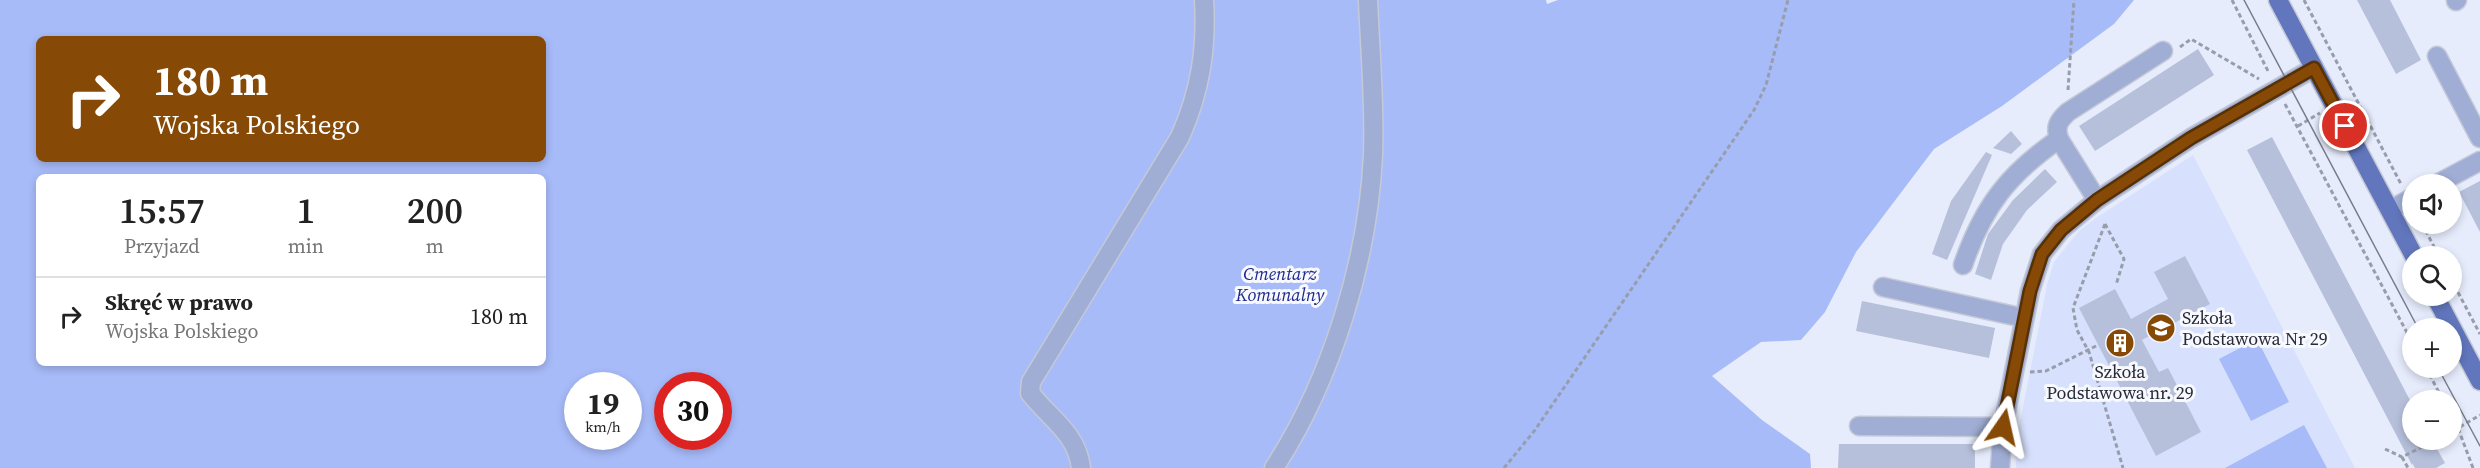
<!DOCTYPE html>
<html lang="pl">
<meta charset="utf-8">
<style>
:root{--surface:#fff;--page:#f6f6f6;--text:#222;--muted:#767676;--line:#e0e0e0}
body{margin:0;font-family:"Source Serif 4",serif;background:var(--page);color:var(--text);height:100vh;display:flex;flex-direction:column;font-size:22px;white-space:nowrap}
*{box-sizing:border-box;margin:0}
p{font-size:20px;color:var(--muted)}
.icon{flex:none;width:33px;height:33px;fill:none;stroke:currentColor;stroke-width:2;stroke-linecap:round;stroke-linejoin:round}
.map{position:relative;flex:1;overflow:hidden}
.panel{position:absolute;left:36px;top:174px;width:510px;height:192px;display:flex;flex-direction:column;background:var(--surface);border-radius:9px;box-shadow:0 3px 9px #0003}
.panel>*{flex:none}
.banner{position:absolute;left:36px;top:36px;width:510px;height:126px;border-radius:9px;box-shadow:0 3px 9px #0003;background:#864a06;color:#fff;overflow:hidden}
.fabs{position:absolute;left:2402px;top:174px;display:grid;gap:12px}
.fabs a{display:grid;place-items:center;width:60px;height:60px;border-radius:50%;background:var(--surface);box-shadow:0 3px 9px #0003;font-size:30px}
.speed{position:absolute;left:564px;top:372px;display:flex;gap:12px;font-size:30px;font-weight:700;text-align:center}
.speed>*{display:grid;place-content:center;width:78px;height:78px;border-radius:50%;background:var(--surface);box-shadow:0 3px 9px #0003;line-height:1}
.speed small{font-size:15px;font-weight:400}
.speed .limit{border:9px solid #d22;background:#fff;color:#111}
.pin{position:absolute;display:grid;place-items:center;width:51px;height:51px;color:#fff;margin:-26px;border:3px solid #fff;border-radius:50%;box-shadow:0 2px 6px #0007}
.me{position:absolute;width:66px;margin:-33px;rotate:11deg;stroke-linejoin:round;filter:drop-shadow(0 0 4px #0008)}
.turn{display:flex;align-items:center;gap:21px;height:126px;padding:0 18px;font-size:27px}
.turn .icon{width:78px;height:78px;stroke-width:2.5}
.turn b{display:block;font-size:42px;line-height:51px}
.eta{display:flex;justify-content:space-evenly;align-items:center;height:102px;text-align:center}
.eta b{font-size:36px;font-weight:600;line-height:42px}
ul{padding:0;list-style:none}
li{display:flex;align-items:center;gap:18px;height:78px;padding:0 18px;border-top:2px solid var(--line)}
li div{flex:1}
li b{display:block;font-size:22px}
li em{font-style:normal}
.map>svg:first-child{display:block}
.built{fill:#d7e1fd}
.green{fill:#a7bbf9;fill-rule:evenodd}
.building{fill:#b7c0db}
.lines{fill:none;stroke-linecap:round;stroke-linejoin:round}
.minor-casing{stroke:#c4c9d8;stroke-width:21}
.major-casing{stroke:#c4c9d8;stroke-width:21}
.path{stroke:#989dab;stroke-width:3;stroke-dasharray:4.5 3;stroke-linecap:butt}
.minor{stroke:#a0add4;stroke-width:18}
.major{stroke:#6176bc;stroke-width:18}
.tram{stroke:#797d8b;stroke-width:1.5}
.route-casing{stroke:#573004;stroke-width:15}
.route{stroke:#864a06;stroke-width:10}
.labels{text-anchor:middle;stroke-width:6;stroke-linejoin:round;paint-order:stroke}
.park-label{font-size:18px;font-style:italic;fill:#1e298b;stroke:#f7f9ff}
.poi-label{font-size:18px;fill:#282b36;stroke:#f7f9ff;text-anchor:start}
</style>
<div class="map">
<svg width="2480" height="468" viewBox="0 0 2480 468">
<rect width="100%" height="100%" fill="#e6ecfc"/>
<polygon class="built" points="2193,155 2355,468 2016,468 2017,438 2047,285 2054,262 2079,231 2096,218"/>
<g class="green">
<path d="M 0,0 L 1546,0 L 1547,4 L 1558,0 L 2134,0 L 2114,24 L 2002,106 L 1934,149 L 1856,252 L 1825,312 L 1801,340 L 1761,342 L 1712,376 L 1762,420 L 1810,454 L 1811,468 L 0,468 ZM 39,39 L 543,39 L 543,159 L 39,159 ZM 39,177 L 543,177 L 543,363 L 39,363 ZM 578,386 L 628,386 L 628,436 L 578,436 ZM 668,386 L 718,386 L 718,436 L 668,436 Z"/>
<polygon points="2257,339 2289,402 2251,421 2219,359"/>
<polygon points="2304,425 2327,468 2225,468"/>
</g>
<g class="building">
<polygon points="2357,0 2390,0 2421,60 2396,74"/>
<polygon points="2198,49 2214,75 2095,151 2079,126"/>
<polygon points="2011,131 2022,144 2011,154 1993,148"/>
<polygon points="2272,137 2412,404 2412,440 2432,440 2445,463 2436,468 2415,468 2412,463 2412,465 2247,150"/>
<polygon points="1986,152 1992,155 1947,260 1932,254 1951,201"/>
<polygon points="2045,169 2057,182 2027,210 2003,244 1991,280 1975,274 1988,234 2013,200"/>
<polygon points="2480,181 2480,232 2459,192"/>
<polygon points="2185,256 2210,304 2142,340 2159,372 2168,368 2201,432 2156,456 2079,308 2115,289 2131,319 2168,299 2154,272"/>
<polygon points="1862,301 1995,328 1989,358 1856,331"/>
<polygon points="1839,444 1975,444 1975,468 1838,468"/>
</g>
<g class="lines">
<g class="minor-casing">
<g id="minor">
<polyline points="2456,1 2457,0"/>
<polyline points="2437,56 2480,138"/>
<polyline points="2437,184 2480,161"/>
<path d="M 2097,200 L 2059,139 C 2055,127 2058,121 2068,112 L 2163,51"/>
<polyline points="2390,210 2412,198"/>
<path d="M 1963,265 C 1983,207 2008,174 2059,139"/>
<polyline points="1883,287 2024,318"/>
<polyline points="1859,426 2003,427"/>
<path d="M 1081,468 C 1077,433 1050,419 1030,393 L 1031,382 L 1180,137 C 1200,92 1207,49 1204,0"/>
<path d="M 1274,468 C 1332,379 1368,260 1373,155 C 1375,104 1370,51 1368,0"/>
<polyline points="2000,468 2003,427 2030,291 2042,254 2061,230 2097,200 2191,138 2314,68"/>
</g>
</g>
<g class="major-casing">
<g id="major">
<polyline points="2278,0 2414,256"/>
<polyline points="2435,296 2480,381"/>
</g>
</g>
<g class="path">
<polyline points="2232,0 2269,73"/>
<polyline points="2304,0 2401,184"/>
<polyline points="2180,47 2191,39 2259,79"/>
<polyline points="2068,90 2074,0"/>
<polyline points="2285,104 2412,342"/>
<polyline points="2298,126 2320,113"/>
<polyline points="2105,224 2073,308 2077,330 2089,352 2123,468"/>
<polyline points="2105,224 2124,259 2116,285"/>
<polyline points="2422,224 2439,256"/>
<polyline points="2451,279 2480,334"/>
<polyline points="2426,368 2443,400"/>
<polyline points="2030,372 2046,371 2098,345"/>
<polyline points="2451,415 2458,428 2451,431"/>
<polyline points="2385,449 2402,457 2436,440"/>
<polyline points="2402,457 2408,468"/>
<polyline points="1504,468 1535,430 1754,110 1766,85 1788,0"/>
<polyline points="2473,468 2458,428 2480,415"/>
</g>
<use href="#minor" class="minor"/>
<use href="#major" class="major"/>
<g class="tram">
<polyline points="2244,0 2418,328"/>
<polyline points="2438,368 2480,446"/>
</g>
</g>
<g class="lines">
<g class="route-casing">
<polyline id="route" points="2003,427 2030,291 2042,254 2061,230 2097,200 2191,138 2314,68 2345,126"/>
</g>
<use href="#route" class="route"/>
</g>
<defs>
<g id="school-disc" transform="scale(1.5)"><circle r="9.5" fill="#864a06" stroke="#f7f9ff"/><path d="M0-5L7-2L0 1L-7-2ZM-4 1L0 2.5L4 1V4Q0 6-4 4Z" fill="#fff"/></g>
<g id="building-disc" transform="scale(1.5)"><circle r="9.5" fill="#864a06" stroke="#f7f9ff"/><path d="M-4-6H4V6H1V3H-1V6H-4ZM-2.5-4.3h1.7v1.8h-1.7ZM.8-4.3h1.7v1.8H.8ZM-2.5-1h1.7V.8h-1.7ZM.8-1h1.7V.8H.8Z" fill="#fff"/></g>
</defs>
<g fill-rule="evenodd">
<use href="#school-disc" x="2161" y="328"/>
<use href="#building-disc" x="2120" y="343"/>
</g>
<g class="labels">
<g class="park-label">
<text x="1280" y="280">Cmentarz<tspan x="1280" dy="21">Komunalny</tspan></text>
</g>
<g class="poi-label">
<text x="2182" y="324">Szkoła<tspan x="2182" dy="21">Podstawowa Nr 29</tspan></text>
<text x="2120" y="378" text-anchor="middle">Szkoła<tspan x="2120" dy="21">Podstawowa nr. 29</tspan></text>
</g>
</g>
</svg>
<div class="fabs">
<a><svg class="icon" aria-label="sound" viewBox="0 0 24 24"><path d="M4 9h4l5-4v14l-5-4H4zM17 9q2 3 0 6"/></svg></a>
<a><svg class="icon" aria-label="search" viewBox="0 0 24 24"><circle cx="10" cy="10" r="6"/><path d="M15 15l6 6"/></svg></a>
<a>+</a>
<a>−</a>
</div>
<div class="speed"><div>19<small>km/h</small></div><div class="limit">30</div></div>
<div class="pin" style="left:2345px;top:126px;background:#d93025"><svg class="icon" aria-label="arrive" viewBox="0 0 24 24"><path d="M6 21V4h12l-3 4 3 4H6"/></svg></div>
<svg class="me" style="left:2003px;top:427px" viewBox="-20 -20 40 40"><path d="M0-17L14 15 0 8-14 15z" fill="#864a06" stroke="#fff" stroke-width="4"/></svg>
<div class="banner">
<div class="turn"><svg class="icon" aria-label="right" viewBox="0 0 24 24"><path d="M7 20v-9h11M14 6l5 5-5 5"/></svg><div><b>180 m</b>Wojska Polskiego</div></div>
</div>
<section class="panel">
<div class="eta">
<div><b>15:57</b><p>Przyjazd</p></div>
<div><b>1</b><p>min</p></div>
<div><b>200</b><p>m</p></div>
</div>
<ul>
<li><svg class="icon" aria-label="right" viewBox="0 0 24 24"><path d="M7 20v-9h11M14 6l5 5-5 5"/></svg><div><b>Skręć w prawo</b><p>Wojska Polskiego</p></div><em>180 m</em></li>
</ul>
</section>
</div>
